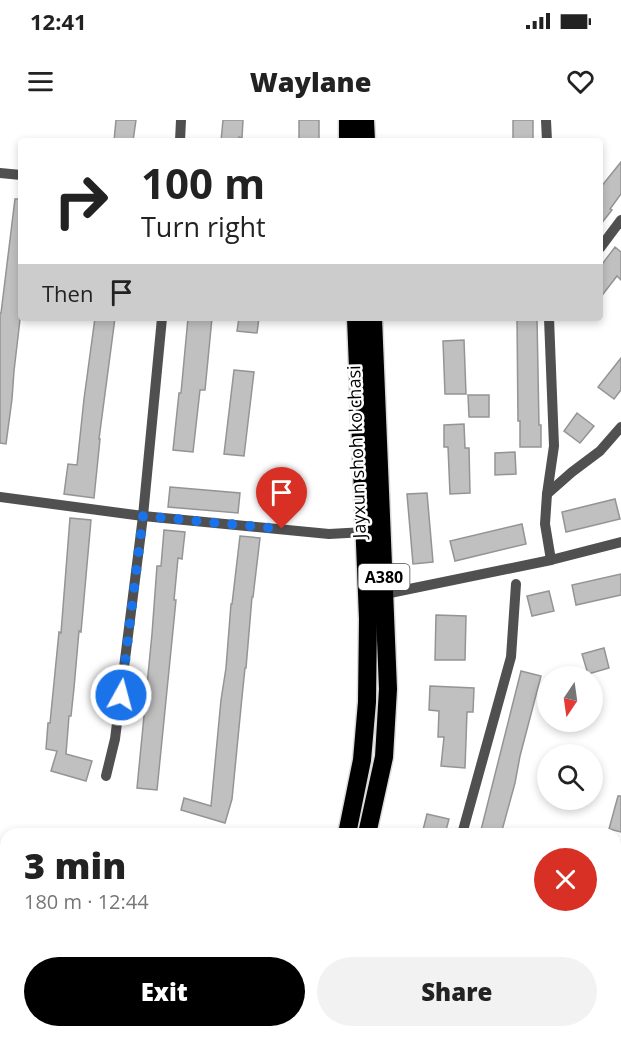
<!DOCTYPE html>
<meta charset="utf-8">
<style>
:root{--surface:#fff;--page:#f2f2f2;--text:#222;--muted:#767676;--accent:#000}
body{margin:0;font-family:"Open Sans",sans-serif;background:var(--page);color:var(--text);height:100vh;display:flex;flex-direction:column;font-size:22px;white-space:nowrap}
*{box-sizing:border-box;margin:0}
p{font-size:20px;color:var(--muted)}
.icon{flex:none;width:33px;height:33px;fill:none;stroke:currentColor;stroke-width:2;stroke-linecap:round;stroke-linejoin:round}
.map{position:relative;flex:1;overflow:hidden}
.drawer{position:absolute;left:0px;top:708px;width:621px;height:210px;display:flex;flex-direction:column;background:var(--surface);border-radius:18px 18px 0 0;box-shadow:0 3px 9px #0003}
.drawer>*{flex:none}
.top-card{position:absolute;left:18px;top:18px;width:585px;height:183px;border-radius:6px;box-shadow:0 3px 9px #0003;background:#fff;color:var(--text);overflow:hidden}
.needle{width:39px;rotate:193deg}
.buttons{position:absolute;left:537px;top:546px;display:grid;gap:12px}
.buttons a{display:grid;place-items:center;width:66px;height:66px;border-radius:50%;background:var(--surface);box-shadow:0 3px 9px #0003;font-size:30px}
.pin{position:absolute;display:grid;place-items:center;width:51px;height:51px;color:#fff;margin:-62px -26px;border-radius:50% 50% 50% 0;rotate:-45deg;box-shadow:0 0 6px #0007}
.pin .icon{rotate:45deg}
.me{position:absolute;width:66px;margin:-33px;rotate:7deg;stroke-linejoin:round;filter:drop-shadow(0 0 4px #0008)}
.turn{display:flex;align-items:center;gap:21px;height:126px;padding:0 24px;font-size:27px}
.turn .icon{width:78px;height:78px;stroke-width:2.5}
.turn b{display:block;font-size:42px;line-height:51px}
.then{display:flex;align-items:center;height:57px;padding:0 24px;background:#0003;gap:12px;font-size:22px}
.round{display:grid;place-items:center;flex:none;width:63px;height:63px;border-radius:32px;background:var(--page)}
.summary{display:flex;align-items:center;justify-content:space-between;height:102px;padding:0 24px}
h1{font-size:36px;font-weight:800;line-height:45px}
.primary-button{display:flex;gap:12px;margin-top:auto;padding:12px 24px}
.primary-button a{flex:1;height:69px;border-radius:36px;background:var(--accent);color:#fff;font-size:24px;font-weight:800;line-height:69px;text-align:center}
.primary-button a+a{background:var(--page);color:var(--text)}
.status{display:flex;justify-content:space-between;align-items:center;height:42px;padding:0 30px;background:var(--surface);direction:ltr}
.status svg{height:16px;fill:currentColor}
header{display:flex;justify-content:space-between;align-items:center;height:78px;padding:0 24px;background:var(--surface);font-size:27px;font-weight:800}
.map>svg:first-child{display:block}
.green{fill:#d7d7d7}
.building{fill:#c0c0c0;stroke:#949494;stroke-width:1.5}
.lines{fill:none;stroke-linecap:round;stroke-linejoin:round}
.highway-casing{stroke:#dbdbdb;stroke-width:21}
.street{stroke:#505050;stroke-width:10}
.highway{stroke:#000;stroke-width:18}
.route{stroke:#1a73e8;stroke-width:10;stroke-dasharray:0 18}
.labels{text-anchor:middle;stroke-width:5;stroke-linejoin:round;paint-order:stroke}
.shield{fill:#fff;stroke:#4c4c4c;stroke-width:1.5}
.shield-label{font-size:16px;font-weight:bold;fill:#000}
.street-label{font-size:18px;fill:#000;stroke:#fff}
</style>
<div class="status"><b>12:41</b><svg viewBox="0 0 49 12"><path d="M0 12V9h3v3zM5 12V6h3v6zM10 12V3h3v9zM15 12V0h3v12zM26 1h20v11H26zM47 4h2v5h-2z"/></svg></div>
<header><svg class="icon" aria-label="menu" viewBox="0 0 24 24"><path d="M4 6h16M4 12h16M4 18h16"/></svg>Waylane<svg class="icon" aria-label="heart" viewBox="0 0 24 24"><path d="M12 20l-8-8c-3-5 5-10 8-4 3-6 11-1 8 4z"/></svg></header>
<div class="map">
<svg width="621" height="918" viewBox="0 0 621 918">
<rect width="100%" height="100%" fill="#fff"/>
<g class="green">
<polygon points="0,898 6,900 6,912 48,912 69,918 0,918"/>
<polygon points="95,912 251,912 249,918 93,918"/>
</g>
<g class="building">
<polygon points="116,0 136,0 133,21 114,21"/>
<polygon points="223,0 243,0 242,18 239,17 239,21 221,21"/>
<rect x="299" y="0" width="20" height="21"/>
<rect x="513" y="0" width="20" height="21"/>
<polygon points="621,42 621,74 610,89 612,90 600,105 600,68"/>
<polygon points="15,79 21,79 21,191 14,251 12,279 6,324 0,323 0,193 1,193"/>
<polygon points="615,127 621,132 621,160 617,156 600,178 600,147"/>
<polygon points="95,198 115,198 99,319 100,319 94,378 64,374 68,344 77,345 84,279"/>
<polygon points="188,198 212,198 205,270 200,270 193,332 173,330 179,273 181,273"/>
<polygon points="239,198 259,198 257,213 237,211"/>
<polygon points="517,198 537,198 539,305 541,305 541,327 520,327 520,301 518,301"/>
<polygon points="464,220 466,274 445,274 443,221"/>
<polygon points="621,238 621,270 614,279 598,267"/>
<polygon points="234,250 254,252 244,336 224,334"/>
<polygon points="468,275 489,275 489,297 469,297"/>
<polygon points="577,293 594,306 580,323 564,311"/>
<polygon points="464,304 465,328 469,328 470,373 450,374 448,327 444,327 444,305"/>
<polygon points="515,332 516,354 495,355 495,333"/>
<polygon points="170,367 240,373 238,393 168,387"/>
<polygon points="427,373 433,442 413,444 407,374"/>
<polygon points="615,379 620,399 566,412 562,392"/>
<polygon points="70,398 91,400 81,512 79,511 74,568 71,596 69,596 66,634 92,641 86,661 51,651 57,631 46,629 48,603 50,603 59,512 61,513"/>
<polygon points="522,404 526,424 455,441 450,421"/>
<polygon points="164,410 185,412 182,439 178,438 174,480 176,480 157,670 137,668 152,514 157,446 161,446"/>
<polygon points="240,416 260,418 253,477 252,477 246,548 245,548 242,577 232,679 225,703 181,690 184,678 211,686 221,580 226,548 231,484 232,484"/>
<polygon points="621,454 621,475 576,485 572,465"/>
<polygon points="549,471 554,491 532,496 527,476"/>
<polygon points="436,495 466,496 465,540 435,540"/>
<polygon points="604,528 609,548 588,554 582,534"/>
<polygon points="521,551 541,556 520,636 515,663 501,714 480,714"/>
<polygon points="430,566 474,568 473,592 467,592 465,648 441,646 444,617 438,617 439,591 429,590"/>
<polygon points="618,676 621,676 621,712 609,709"/>
<polygon points="427,694 449,699 445,714 422,714"/>
</g>
<g class="lines">
<g class="highway-casing">
<g id="highway">
<polyline points="348,0 348,21"/>
<polyline points="365,0 366,21"/>
<polyline points="347,714 362,640 367,582 368,499 356,198"/>
<polyline points="367,714 384,637 388,569 373,198"/>
<polyline points="296,918 298,912"/>
<polyline points="315,918 317,912"/>
</g>
</g>
<g class="street">
<polyline points="546,0 547,21"/>
<polyline points="180,21 181,0"/>
<polyline points="0,53 21,55"/>
<polyline points="600,128 621,100"/>
<polyline points="549,198 554,326 547,374 545,404 551,440"/>
<polyline points="547,374 572,352 600,331 621,307"/>
<polyline points="0,377 143,396 329,414 365,412"/>
<polyline points="385,474 551,440 621,422"/>
<polyline points="106,656 115,619 143,396 162,198"/>
<polyline points="462,714 511,537 516,464"/>
<polyline points="615,838 621,815"/>
<polyline points="406,912 428,918"/>
<polyline points="594,918 596,912"/>
</g>
<use href="#highway" class="highway"/>
</g>
<g class="lines">
<polyline class="route" points="121,575 143,396 282,409"/>
</g>
<g class="labels">
<rect class="shield" x="358.5" y="444" width="51" height="26" rx="4.5"/>
<g class="shield-label">
<text x="384" y="463">A380</text>
</g>
<g class="street-label">
<text transform="translate(357 332) rotate(-92)" y="6">Jayxun shoh ko'chasi</text>
</g>
</g>
</svg>
<div class="buttons">
<a><svg class="needle" viewBox="-14 -14 28 28"><path d="M0-13l5 13h-10z" fill="#e53935"/><path d="M0 13l5-13h-10z" fill="#767676"/></svg></a>
<a><svg class="icon" aria-label="search" viewBox="0 0 24 24"><circle cx="10" cy="10" r="6"/><path d="M15 15l6 6"/></svg></a>
</div>
<div class="pin" style="left:282px;top:409px;background:#d93025"><svg class="icon" aria-label="arrive" viewBox="0 0 24 24"><path d="M6 21V4h12l-3 4 3 4H6"/></svg></div>
<svg class="me" style="left:121px;top:575px" viewBox="-20 -20 40 40"><circle r="17" fill="#1a73e8" stroke="#fff" stroke-width="3"/><path d="M0-11L8 9 0 5-8 9z" fill="#fff"/></svg>
<div class="top-card">
<div class="turn"><svg class="icon" aria-label="right" viewBox="0 0 24 24"><path d="M7 20v-9h11M14 6l5 5-5 5"/></svg><div><b>100 m</b>Turn right</div></div>
<div class="then">Then<svg class="icon" aria-label="arrive" viewBox="0 0 24 24"><path d="M6 21V4h12l-3 4 3 4H6"/></svg></div>
</div>
<section class="drawer">
<div class="summary"><div><h1>3 min</h1><p>180 m · 12:44</p></div><a class="round" style="background:#d93025;color:#fff"><svg class="icon" aria-label="close" viewBox="0 0 24 24"><path d="M6 6l12 12M18 6L6 18"/></svg></a></div>
<div class="primary-button"><a>Exit</a><a>Share</a></div>
</section>
</div>
